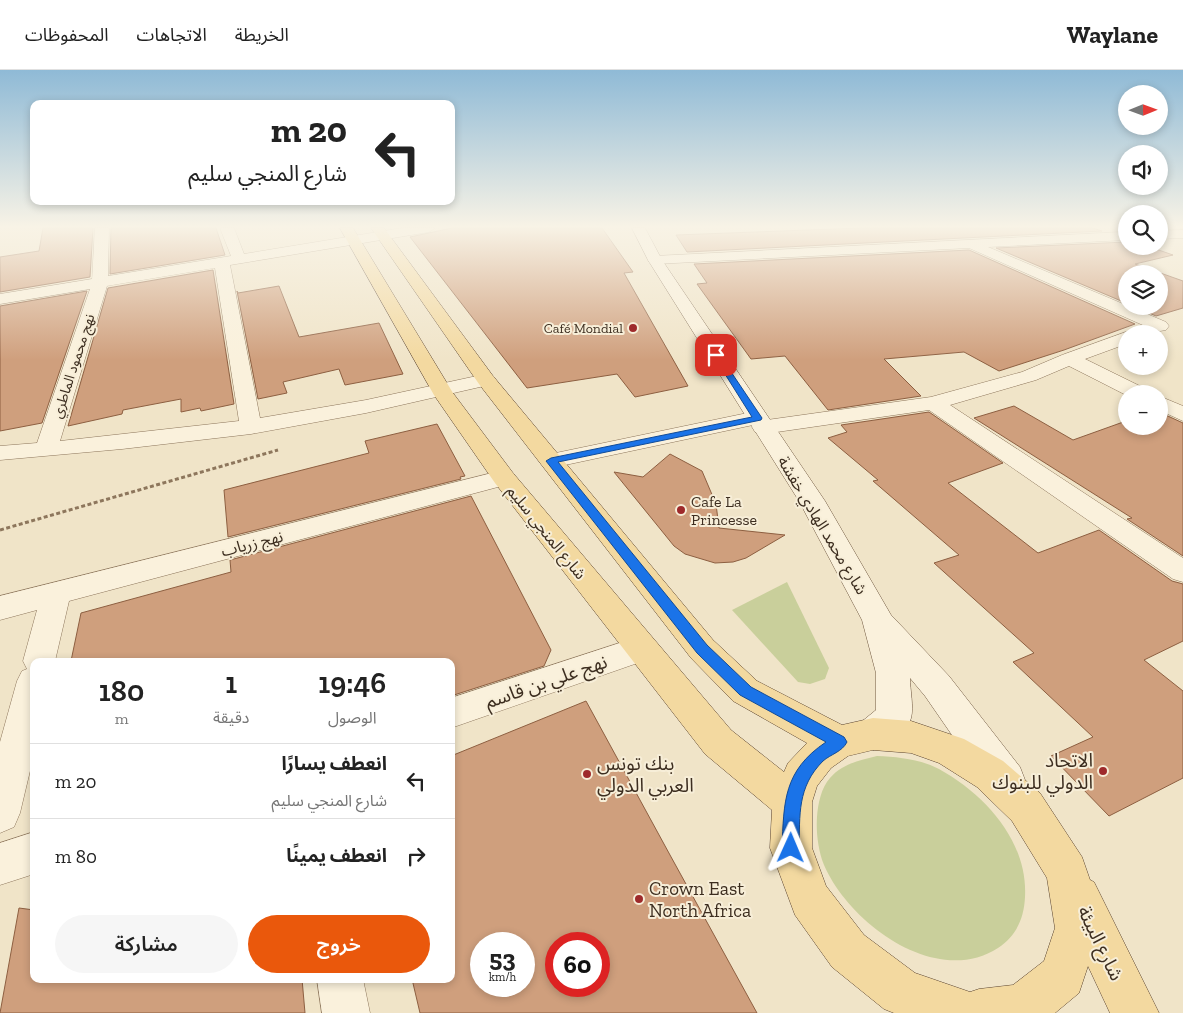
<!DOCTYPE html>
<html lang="ar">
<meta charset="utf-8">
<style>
:root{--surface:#fff;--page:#f6f6f6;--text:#222;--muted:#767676;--line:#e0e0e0;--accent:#ea580c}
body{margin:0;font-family:"Zilla Slab","Noto Sans Arabic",serif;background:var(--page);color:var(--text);direction:rtl;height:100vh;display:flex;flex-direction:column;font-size:19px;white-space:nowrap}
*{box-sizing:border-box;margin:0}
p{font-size:16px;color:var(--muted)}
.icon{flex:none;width:28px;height:28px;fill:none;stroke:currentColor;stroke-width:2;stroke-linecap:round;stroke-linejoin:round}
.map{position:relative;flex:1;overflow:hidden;direction:ltr}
.side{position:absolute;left:30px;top:588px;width:425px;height:325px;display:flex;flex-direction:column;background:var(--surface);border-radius:10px;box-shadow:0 2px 8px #0003;direction:rtl}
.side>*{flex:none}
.hud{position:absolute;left:30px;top:30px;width:425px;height:105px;border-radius:10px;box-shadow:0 2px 8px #0003;direction:rtl;background:#fff;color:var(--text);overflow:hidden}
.needle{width:32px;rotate:89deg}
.tools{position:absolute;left:1118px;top:15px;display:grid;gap:10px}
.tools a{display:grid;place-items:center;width:50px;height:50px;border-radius:50%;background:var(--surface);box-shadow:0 2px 8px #0003;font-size:25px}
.speed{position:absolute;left:470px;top:862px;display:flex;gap:10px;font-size:25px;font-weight:700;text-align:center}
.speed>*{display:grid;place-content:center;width:65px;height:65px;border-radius:50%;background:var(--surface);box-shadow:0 2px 8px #0003;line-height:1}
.speed small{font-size:12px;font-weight:400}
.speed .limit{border:8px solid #d22;background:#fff;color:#111}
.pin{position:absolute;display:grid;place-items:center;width:42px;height:42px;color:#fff;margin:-21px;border-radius:10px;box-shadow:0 2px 8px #0006}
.me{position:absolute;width:55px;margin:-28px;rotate:1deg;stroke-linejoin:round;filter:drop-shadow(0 0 4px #0008)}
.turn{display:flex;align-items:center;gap:18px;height:105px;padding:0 25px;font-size:22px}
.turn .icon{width:65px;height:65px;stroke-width:2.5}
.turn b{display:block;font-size:35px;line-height:42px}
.eta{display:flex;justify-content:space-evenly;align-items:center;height:85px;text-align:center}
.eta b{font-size:30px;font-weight:600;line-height:35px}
.primary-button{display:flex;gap:10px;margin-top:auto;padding:10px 25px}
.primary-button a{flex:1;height:58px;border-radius:30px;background:var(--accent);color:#fff;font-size:20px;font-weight:600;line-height:58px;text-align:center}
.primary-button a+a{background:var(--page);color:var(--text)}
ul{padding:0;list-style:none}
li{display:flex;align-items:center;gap:15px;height:75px;padding:0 25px;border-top:1px solid var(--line)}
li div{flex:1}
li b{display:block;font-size:19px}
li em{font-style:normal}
header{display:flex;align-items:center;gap:30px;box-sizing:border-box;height:70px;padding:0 25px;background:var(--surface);border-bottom:1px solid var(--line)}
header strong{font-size:24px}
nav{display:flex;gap:28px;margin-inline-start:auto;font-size:18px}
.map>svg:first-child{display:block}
.green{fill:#c9cf9b}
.building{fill:#cf9f7d;stroke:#8d5f41;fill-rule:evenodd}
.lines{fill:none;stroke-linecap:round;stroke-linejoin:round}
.minor-casing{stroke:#8d765c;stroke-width:1}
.secondary-casing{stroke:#6f573f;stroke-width:1}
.primary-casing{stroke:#5b4430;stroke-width:1}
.path{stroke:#8d765c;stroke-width:3;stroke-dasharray:4 2.5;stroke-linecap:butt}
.minor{fill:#faf1dc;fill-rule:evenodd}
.secondary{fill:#faf1dc;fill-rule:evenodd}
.primary{fill:#f3d9a0;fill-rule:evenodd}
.route{fill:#1a73e8;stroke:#114b97}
.poi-dot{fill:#9e2a2b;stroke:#f7eed8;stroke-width:2}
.labels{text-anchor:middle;stroke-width:4;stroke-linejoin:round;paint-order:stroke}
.far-poi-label{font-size:14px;fill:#3d2e20;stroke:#f7eed8;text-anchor:end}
.far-street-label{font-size:14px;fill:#3d2e20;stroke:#f7eed8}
.poi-label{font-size:16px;fill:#3d2e20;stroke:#f7eed8;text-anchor:start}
.street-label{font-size:16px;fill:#3d2e20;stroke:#f7eed8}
.near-street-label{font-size:19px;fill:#3d2e20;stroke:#f7eed8}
.near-poi-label{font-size:19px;fill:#3d2e20;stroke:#f7eed8;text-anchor:start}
</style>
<header>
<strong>Waylane</strong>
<nav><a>الخريطة</a><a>الاتجاهات</a><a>المحفوظات</a></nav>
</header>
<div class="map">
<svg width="1183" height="943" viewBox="0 0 1183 943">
<rect width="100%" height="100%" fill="#f0e4c8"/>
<g class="green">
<polygon points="787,512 829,598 825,609 810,614 798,612 732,540"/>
<path d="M 877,686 C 898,687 920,689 939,699 C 986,725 1028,772 1025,827 C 1024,849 1016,866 998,878 C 936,918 849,853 824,795 C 818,780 816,762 817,747 C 818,734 821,718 830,708 C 842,694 860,690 877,686 Z"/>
</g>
<g class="building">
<polygon points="43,158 93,158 90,207 0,222 0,187 39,181"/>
<polygon points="111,158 216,158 225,185 110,204"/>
<polygon points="452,158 602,158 633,202 624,203 688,316 635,327 617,304 527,318 410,167"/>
<polygon points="860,158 1093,158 1102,161 687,182 676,165"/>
<polygon points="1126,172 1126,176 1147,176 1173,185 1135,194 1183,211 1183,238 1156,246 1133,236 1159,236 1159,204 1126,204 1126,233 996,178"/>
<polygon points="969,180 1135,254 1064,280 999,301 964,282 884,289 921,326 828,340 785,286 751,289 697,214 707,213 694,194"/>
<polygon points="213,200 234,334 201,341 200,338 181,342 181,329 123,340 122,344 68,356 108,218"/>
<polygon points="279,216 299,267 379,253 403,304 345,315 339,299 283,312 287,323 258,329 237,221 238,223"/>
<polygon points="87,221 42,353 0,361 0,236"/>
<polygon points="1014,336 1073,370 1126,351 1126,356 1159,356 1159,342 1183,353 1183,486 1127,449 1132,448 974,348"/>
<polygon points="929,342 1003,393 948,413 1038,483 1099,460 1172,511 1183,514 1183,571 1144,590 1183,621 1183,708 1109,746 1051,686 1093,667 1013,592 1034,583 934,493 959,485 873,411 878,410 828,368 847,362 841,355"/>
<polygon points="437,354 465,406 460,407 461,409 228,467 224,420 369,383 365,371"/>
<polygon points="670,384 702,401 716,434 719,458 785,465 746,488 733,492 715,493 685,484 674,476 614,402 643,407"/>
<polygon points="471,426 551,580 544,596 451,626 451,591 71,591 81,543 231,502 230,490"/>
<path d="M 586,631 L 670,785 L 757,943 L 420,943 L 412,909 L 451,909 L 451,686 ZM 481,874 L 524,874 L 524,916 L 481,916 ZM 556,874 L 599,874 L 599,916 L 556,916 Z"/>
<polygon points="19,838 34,840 34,909 302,909 305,943 0,943"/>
</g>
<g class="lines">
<g class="minor-casing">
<g id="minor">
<path d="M 95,158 L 109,158 L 108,206 L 231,186 L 220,158 L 234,158 L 244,184 L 402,158 L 435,158 L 429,162 L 230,195 L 260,348 L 366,330 L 486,304 L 493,306 L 496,310 L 493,314 L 366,343 L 251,364 L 122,379 L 0,390 L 0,376 L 37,373 L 90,219 L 0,234 L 0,224 L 92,209 ZM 215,198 L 239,351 L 60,371 L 107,216 Z"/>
<polygon points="1183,160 1183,168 1159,169 1159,161"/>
<polygon points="1126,162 1126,170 988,177 1166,252 1169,256 1166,260 1160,261 1154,260 969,178 655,194 650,193 648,190 650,187 655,186"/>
<polygon points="1126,262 1131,264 1126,264 1126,274 1085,289 1148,320 1151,324 1126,325 1069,296 1036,310 950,335 1183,488 1183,512 1173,509 929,340 763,364 755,362 752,357 753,355 551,398 543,396 539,391 543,386 551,384 757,341 765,343 768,348 767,350 931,327 1022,302 1062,285"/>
<polygon points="1159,326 1183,336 1183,351 1159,340"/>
<polygon points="504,400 513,403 516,408 513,413 69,531 55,591 34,591 34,684 20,743 14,757 0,763 0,672 17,611 22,601 27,599 23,591 37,540 0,550 0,526"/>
<polygon points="641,566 652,570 657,579 652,588 451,658 451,628"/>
<polygon points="34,762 34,804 0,815 0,773"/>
<polygon points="317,909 363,909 370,943 322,943"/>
</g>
</g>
<g class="secondary-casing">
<path id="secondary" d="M 632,158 L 645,158 L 662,190 L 825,431 L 891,545 L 949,606 L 1020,697 L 1025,710 L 1020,723 L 1006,728 L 992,723 L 925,626 L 910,608 C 910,620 914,637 911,648 C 907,664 887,675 873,680 L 860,675 L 855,664 L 860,653 L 876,640 L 876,603 L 862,550 L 799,431 L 648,190 Z"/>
</g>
<g class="primary-casing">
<path id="primary" d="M 340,158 L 353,158 L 453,323 L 513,403 L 731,660 L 784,702 L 788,693 L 807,673 L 733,631 L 691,588 L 479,314 L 371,158 L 384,158 L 493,306 L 713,570 L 757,611 L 842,655 L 873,648 L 911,651 L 964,669 L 1003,691 L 1040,723 L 1082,787 L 1090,810 L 1094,812 L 1159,943 L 1110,943 L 1088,896 L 1079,923 L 1055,943 L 894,943 L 884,939 L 832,897 L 795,845 L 770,778 L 772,740 L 705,684 L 495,413 L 434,325 ZM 873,680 L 911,683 L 939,693 L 977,717 L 1012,751 L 1047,808 L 1055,858 L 1044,891 L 1013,915 L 979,919 L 970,922 L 915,903 L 864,865 L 826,816 L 812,778 L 812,732 L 817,716 L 831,698 L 848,686 Z"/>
</g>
<polyline class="path" points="0,460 278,380"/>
<use href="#minor" class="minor"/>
<use href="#secondary" class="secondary"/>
<use href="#primary" class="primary"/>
</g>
<linearGradient id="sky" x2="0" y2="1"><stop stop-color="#8fbad6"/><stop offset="0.54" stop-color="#f8f3e6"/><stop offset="1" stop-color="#f8f3e6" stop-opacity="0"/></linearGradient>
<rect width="1183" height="290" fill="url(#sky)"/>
<path class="route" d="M 716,283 L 719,284 L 762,348 L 761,350 L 558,392 L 707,575 L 751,617 L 844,667 L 847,672 C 842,682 831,684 823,691 C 797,717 800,745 799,778 L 797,784 L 791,787 L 785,784 L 782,778 C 784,732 783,701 826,672 L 740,625 L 697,583 L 546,391 L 551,388 L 752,347 L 713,285 Z"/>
<g class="poi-dot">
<circle cx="633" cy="258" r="5"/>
<circle cx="681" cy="440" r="5"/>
<circle cx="1103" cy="701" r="5"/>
<circle cx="587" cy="704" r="5"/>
<circle cx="639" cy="829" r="5"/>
</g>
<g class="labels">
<g class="far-poi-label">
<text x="623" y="263">Café Mondial</text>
</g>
<g class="far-street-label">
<text transform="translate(73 296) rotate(-72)" y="5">نهج محمود الماطري</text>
</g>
<g class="poi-label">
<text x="691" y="437">Cafe La<tspan x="691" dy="18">Princesse</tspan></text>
</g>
<g class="street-label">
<text transform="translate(823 455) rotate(59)" y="6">شارع محمد الهادي خفشة</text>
<text transform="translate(547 462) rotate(51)" y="6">شارع المنجي سليم</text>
<text transform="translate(252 473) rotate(-14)" y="6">نهج زرياب</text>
</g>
<g class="near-street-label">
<text transform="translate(546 611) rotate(-19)" y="7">نهج علي بن قاسم</text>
<text transform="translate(1101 873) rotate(64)" y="7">شارع البيئة</text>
</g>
<g class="near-poi-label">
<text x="1093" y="697" text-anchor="end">الاتحاد<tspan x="1093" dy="22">الدولي للبنوك</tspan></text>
<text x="597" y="700">بنك تونس<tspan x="597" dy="22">العربي الدولي</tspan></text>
<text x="649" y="825">Crown East<tspan x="649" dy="22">North Africa</tspan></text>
</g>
</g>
</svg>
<div class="tools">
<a><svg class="needle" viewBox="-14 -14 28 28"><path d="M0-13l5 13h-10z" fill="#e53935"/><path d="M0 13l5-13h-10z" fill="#767676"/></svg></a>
<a><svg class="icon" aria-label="sound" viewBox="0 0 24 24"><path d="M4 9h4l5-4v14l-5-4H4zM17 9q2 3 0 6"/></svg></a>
<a><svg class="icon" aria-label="search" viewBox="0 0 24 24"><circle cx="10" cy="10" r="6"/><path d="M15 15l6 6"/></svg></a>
<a><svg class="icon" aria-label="layers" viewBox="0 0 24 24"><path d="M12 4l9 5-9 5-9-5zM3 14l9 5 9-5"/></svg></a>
<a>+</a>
<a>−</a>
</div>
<div class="speed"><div>53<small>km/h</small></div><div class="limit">60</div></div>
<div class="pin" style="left:716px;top:285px;background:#d93025"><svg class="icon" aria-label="arrive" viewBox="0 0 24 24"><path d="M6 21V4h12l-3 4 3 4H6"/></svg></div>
<svg class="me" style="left:791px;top:778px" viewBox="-20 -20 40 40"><path d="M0-17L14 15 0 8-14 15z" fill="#1a73e8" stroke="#fff" stroke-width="4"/></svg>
<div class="hud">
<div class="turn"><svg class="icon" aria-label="left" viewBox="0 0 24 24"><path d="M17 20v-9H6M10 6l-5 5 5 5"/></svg><div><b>20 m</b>شارع المنجي سليم</div></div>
</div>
<section class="side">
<div class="eta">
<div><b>19:46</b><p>الوصول</p></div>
<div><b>1</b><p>دقيقة</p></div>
<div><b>180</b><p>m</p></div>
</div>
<ul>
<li><svg class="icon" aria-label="left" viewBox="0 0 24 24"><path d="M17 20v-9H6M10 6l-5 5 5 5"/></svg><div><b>انعطف يسارًا</b><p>شارع المنجي سليم</p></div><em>20 m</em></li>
<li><svg class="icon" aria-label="right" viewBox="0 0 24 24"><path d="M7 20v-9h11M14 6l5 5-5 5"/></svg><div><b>انعطف يمينًا</b></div><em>80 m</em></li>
</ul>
<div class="primary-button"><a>خروج</a><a>مشاركة</a></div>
</section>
</div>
